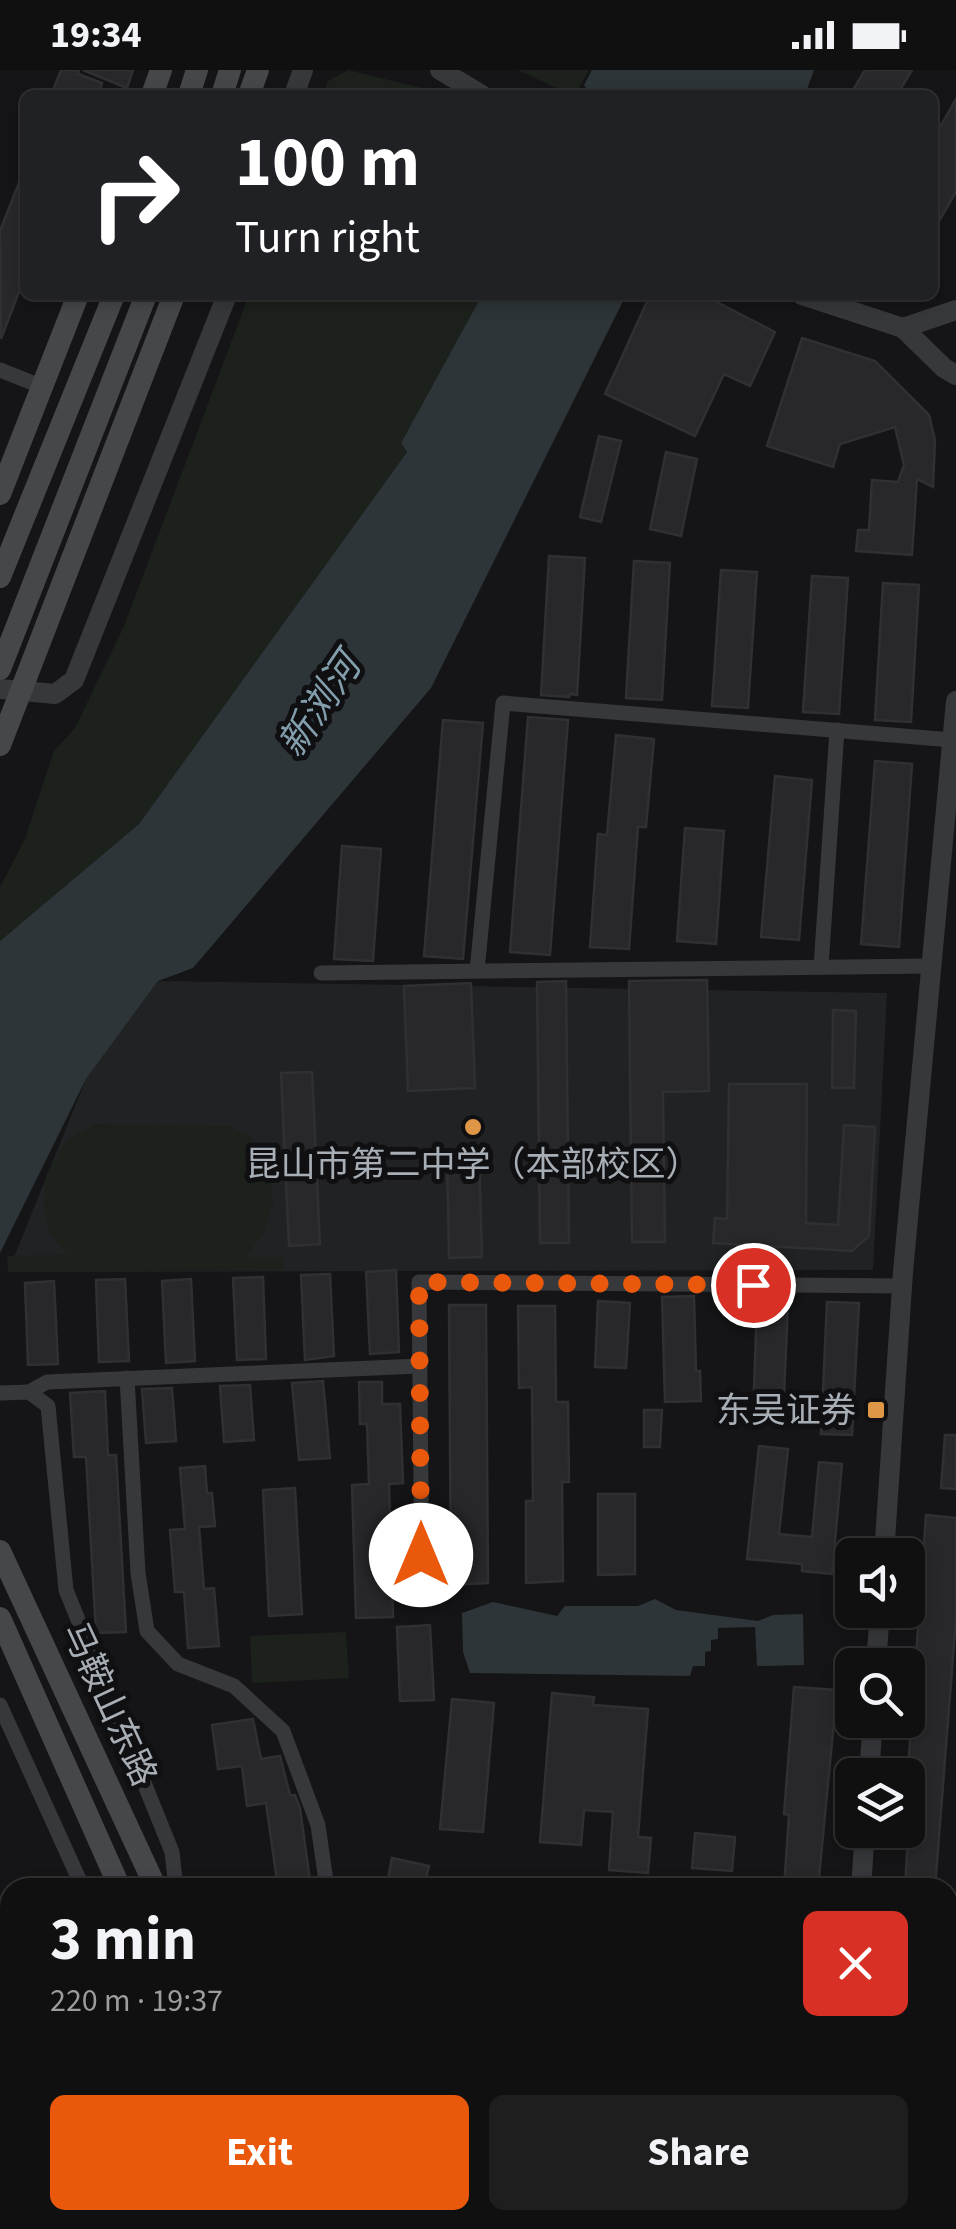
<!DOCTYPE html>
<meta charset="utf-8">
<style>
:root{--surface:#101011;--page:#1e1e1f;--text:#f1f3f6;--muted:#9c9d9f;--line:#303031;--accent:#ea580c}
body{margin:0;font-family:"Source Sans 3","Noto Sans SC",sans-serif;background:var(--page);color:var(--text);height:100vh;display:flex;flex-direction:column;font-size:38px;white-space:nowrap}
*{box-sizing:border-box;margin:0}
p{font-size:32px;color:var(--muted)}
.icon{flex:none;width:55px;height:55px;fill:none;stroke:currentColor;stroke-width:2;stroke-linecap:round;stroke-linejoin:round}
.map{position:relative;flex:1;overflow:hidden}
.panel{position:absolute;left:0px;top:1808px;width:958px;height:352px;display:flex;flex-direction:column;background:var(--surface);border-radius:30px 30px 0 0;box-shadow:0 5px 15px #0003,0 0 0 2px var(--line)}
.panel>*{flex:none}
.guide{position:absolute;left:20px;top:20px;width:918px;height:210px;border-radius:15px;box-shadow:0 5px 15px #0003,0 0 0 2px var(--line);background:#202124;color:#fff;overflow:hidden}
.fabs{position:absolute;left:835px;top:1468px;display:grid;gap:20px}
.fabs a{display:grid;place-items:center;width:90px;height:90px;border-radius:15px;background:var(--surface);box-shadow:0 5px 15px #0003,0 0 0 2px var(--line);font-size:50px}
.pin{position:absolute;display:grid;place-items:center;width:85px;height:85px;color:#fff;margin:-42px;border:5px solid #fff;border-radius:50%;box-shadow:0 2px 10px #0007}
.me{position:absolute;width:110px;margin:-55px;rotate:0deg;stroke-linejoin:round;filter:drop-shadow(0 0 8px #0008)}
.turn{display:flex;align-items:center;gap:35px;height:210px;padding:0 50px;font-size:45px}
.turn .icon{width:130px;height:130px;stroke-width:2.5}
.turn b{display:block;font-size:70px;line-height:85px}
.round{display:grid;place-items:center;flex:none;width:105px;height:105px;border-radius:15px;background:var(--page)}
.summary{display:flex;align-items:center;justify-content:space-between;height:170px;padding:0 50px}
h1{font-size:60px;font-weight:700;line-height:75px}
.cta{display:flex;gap:20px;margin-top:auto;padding:20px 50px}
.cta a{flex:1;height:115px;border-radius:15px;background:var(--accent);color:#fff;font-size:40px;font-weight:700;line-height:115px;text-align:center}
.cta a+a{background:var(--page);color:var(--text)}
.status{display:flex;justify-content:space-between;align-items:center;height:70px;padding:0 50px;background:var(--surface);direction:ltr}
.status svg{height:28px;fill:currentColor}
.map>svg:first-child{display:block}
.built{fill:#212224}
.green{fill:#1c211c}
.water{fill:#2d3539}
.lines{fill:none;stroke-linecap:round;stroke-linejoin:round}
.stream{stroke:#2d3539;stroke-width:5}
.building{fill:#28282b;stroke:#2f3032;stroke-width:2.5}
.minor{stroke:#37383b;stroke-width:15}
.tertiary{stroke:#37383b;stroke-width:20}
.secondary{stroke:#45474b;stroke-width:22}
.route{stroke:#ea580c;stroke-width:18;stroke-dasharray:0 32.4}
.poi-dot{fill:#de9746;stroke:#101012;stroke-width:4}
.labels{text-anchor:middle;stroke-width:10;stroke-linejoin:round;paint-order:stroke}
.poi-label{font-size:35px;fill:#a8aeb5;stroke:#101012}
.street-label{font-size:35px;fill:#a8aeb5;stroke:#101012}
.water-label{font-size:38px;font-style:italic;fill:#839fad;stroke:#101012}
</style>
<div class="status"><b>19:34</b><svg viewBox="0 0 49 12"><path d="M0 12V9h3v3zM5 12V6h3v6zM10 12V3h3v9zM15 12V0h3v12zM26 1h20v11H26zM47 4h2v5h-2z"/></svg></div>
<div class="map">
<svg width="956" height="2159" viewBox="0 0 956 2159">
<rect width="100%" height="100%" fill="#151517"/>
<polygon class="built" points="158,911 887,923 873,1200 8,1202 86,1009"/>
<g class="green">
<polygon points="348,0 422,18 436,25 323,25 328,11"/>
<polygon points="518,0 589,0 575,25 571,25"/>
<polygon points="249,225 482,225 401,373 407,382 139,754 0,871 0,817 25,769 54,681 75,658 124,556"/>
<polygon points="96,1054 228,1056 250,1066 269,1091 273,1135 264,1162 245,1187 284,1187 284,1200 8,1202 7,1186 68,1185 49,1162 44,1137 46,1105 67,1070"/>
<polygon points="346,1562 349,1608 252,1613 250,1566"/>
<polygon points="10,2027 10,2150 220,2150 221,2159 0,2159 0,2028"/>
</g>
<g class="water">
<polygon points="592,0 814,0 805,25 590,25 584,15"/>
<polygon points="482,225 626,225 431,618 193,898 158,911 86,1009 0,1183 0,871 139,754 407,382 401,373"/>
<polygon points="655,1529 676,1540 758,1551 773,1545 803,1544 804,1595 757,1596 755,1557 718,1558 718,1569 711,1570 711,1581 705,1582 705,1596 693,1596 690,1606 470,1603 463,1582 462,1543 493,1532 557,1546 565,1536 638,1536"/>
</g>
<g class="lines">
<g class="stream">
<polyline points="948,1994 956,1994"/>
<polyline points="0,2053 10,2053"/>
</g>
</g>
<g class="building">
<polygon points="61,0 79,0 78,4 102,13 98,25 51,25"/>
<polygon points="83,0 133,0 127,18"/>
<polygon points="865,0 912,0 897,25 850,25"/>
<polygon points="956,29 956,122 932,163 932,71"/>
<polygon points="24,100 25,206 1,269 0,161"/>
<polygon points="650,225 703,225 775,262 750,316 724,304 695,366 605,324"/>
<polygon points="802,268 875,291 929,345 935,370 933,417 917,409 912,485 856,481 858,460 869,460 872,410 898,412 904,395 895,357 840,374 833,397 767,376"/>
<polygon points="599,366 621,371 601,452 580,447"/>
<polygon points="666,382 697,389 681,466 650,459"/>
<polygon points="549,486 585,488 577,625 570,624 569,627 541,625"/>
<polygon points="634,491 670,493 662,630 626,628"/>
<polygon points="721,500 757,502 748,638 712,636"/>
<polygon points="812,506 848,508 839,644 803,642"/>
<polygon points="883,513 919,515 911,652 875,650"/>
<polygon points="528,647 568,650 550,885 510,882"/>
<polygon points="443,650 483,653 463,889 424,886"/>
<polygon points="616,665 654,669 646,757 638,757 629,879 590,877 598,764 607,765"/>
<polygon points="875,691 912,694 899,877 861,874"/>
<polygon points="775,706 812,710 799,870 761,867"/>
<polygon points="685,758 724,761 716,874 677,871"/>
<polygon points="342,776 381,779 373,891 334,889"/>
<polygon points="707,910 709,1021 663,1022 665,1172 632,1172 629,911"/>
<polygon points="566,911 569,1173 540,1173 537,912"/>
<polygon points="471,913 475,1018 408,1021 404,916"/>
<polygon points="833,940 856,941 854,1018 832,1018"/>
<polygon points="312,1002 320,1174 289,1176 281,1003"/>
<polygon points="729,1014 807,1014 806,1153 838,1155 844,1055 875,1057 869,1166 852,1181 713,1173 715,1148 727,1149"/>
<polygon points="479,1080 482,1187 449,1188 447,1081"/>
<polygon points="396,1200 399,1282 370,1284 366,1202"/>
<polygon points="330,1204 334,1286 305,1290 301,1205"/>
<polygon points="263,1207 266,1289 237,1290 233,1208"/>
<polygon points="125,1209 129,1291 99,1292 96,1210"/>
<polygon points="191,1209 195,1291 166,1293 162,1211"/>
<polygon points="54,1211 58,1294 28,1295 25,1213"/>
<polygon points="694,1226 696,1301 700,1301 701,1331 665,1332 662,1227"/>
<polygon points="598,1231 630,1233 626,1298 595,1297"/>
<polygon points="757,1232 788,1233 783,1349 753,1348"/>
<polygon points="827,1232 859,1233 852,1365 821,1364"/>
<polygon points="449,1235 486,1235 488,1513 451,1515"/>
<polygon points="518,1236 555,1236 556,1332 568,1332 569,1412 562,1412 563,1511 526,1513 526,1431 533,1431 532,1317 519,1318"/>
<polygon points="323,1311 330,1388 299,1390 292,1313"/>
<polygon points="359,1312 382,1312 382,1334 400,1334 403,1413 389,1414 393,1547 356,1548 352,1415 369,1414 367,1354 360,1354"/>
<polygon points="250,1315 254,1370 224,1372 220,1316"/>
<polygon points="172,1318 176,1371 146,1373 142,1319"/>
<polygon points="105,1321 108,1385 116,1385 126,1562 96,1563 86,1387 74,1387 70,1323"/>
<polygon points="644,1340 662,1340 660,1377 644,1377"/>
<polygon points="945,1365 956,1365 956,1419 941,1418"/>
<polygon points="759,1376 788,1379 779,1464 812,1467 819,1392 842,1394 832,1504 802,1501 802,1494 747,1489"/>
<polygon points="205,1396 207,1423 212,1423 215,1456 199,1457 204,1519 214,1518 219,1576 188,1578 184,1522 175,1522 170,1460 185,1459 180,1398"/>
<polygon points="295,1418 302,1544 269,1546 263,1420"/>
<polygon points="598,1424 635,1424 635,1504 598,1505"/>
<polygon points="926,1445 956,1448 956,1548 935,1818 905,1818 911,1714 908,1713 908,1699"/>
<polygon points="430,1555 434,1630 400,1631 397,1557"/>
<polygon points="794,1617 837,1620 818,1818 784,1818 789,1745 784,1744"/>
<polygon points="552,1623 594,1627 593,1635 648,1639 638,1767 651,1768 648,1803 609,1800 613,1742 584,1740 581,1775 540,1772"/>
<polygon points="452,1629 494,1633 483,1762 440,1759"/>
<polygon points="253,1649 261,1689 280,1686 290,1725 295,1725 300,1738 311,1818 278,1818 266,1733 247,1736 242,1696 218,1699 212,1655"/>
<polygon points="695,1763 735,1767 732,1801 692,1798"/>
<polygon points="392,1788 429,1796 424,1818 386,1818"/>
</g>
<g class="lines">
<g class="minor">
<polyline points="0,300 43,317"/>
<polyline points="821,897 837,660"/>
<polyline points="477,901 503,633 952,670"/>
<polyline points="321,903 931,896"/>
<polyline points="127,1308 138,1503 147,1561 178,1594 234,1616 283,1661 318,1755 327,1818"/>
<polyline points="29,1322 47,1312 420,1296"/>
<polyline points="0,1323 29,1322 48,1336 66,1520 172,1782 176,1818"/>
<polyline points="422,1523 419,1212 902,1216"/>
<polyline points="0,1635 83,1818"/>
</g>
<g class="tertiary">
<polyline points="440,0 482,25"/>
<polyline points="294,25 303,0"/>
<polyline points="802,225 903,258 944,298 956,305"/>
<polyline points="903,258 956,240"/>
<polyline points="0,619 55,624 74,610 227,225"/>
<polyline points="884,1485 903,1202 956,631"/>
<polyline points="876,1595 880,1540"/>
<polyline points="869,1705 873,1650"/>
<polyline points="861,1818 865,1760"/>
</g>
<g class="secondary">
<polyline points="152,25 161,0"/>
<polyline points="189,25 197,0"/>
<polyline points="222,25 230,0"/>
<polyline points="249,25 258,0"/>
<polyline points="0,424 78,225"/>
<polyline points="0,507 114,225"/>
<polyline points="0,599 146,225"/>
<polyline points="0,675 174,225"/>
<polyline points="0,1481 156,1818"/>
<polyline points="0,1548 120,1818"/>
<polyline points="0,1997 10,1997"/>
<polyline points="948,2051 956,2051"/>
<polyline points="248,2150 250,2159"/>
<polyline points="275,2150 276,2159"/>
</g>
</g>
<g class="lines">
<polyline class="route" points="421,1485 419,1212 753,1215"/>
</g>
<g class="poi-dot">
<circle cx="473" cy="1057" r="10"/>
<rect x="866" y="1330" width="20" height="20" rx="5"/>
</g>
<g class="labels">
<g class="poi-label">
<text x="473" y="1106">昆山市第二中学（本部校区）</text>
<text x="856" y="1352" text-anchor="end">东吴证券</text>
</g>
<g class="street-label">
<text transform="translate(110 1634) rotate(65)" y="12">马鞍山东路</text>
</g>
<g class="water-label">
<text transform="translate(319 635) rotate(-56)" y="13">新浏河</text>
</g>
</g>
</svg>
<div class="fabs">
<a><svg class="icon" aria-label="sound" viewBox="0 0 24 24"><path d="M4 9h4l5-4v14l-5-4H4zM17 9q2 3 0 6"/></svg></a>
<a><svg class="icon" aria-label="search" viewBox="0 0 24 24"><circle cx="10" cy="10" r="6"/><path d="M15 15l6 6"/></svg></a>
<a><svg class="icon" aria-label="layers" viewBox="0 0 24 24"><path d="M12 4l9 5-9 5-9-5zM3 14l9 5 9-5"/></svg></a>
</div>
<div class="pin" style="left:753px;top:1215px;background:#d93025"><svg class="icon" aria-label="arrive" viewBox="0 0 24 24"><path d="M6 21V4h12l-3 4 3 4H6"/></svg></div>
<svg class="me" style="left:421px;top:1485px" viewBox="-20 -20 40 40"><circle r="19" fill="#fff"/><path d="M0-13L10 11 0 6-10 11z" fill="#ea580c"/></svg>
<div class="guide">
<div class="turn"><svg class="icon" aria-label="right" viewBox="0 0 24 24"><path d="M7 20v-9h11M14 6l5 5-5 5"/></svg><div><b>100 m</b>Turn right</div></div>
</div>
<section class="panel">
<div class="summary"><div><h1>3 min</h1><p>220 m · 19:37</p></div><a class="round" style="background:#d93025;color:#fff"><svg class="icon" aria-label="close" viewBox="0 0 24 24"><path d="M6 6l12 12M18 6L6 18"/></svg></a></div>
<div class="cta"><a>Exit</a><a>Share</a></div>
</section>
</div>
